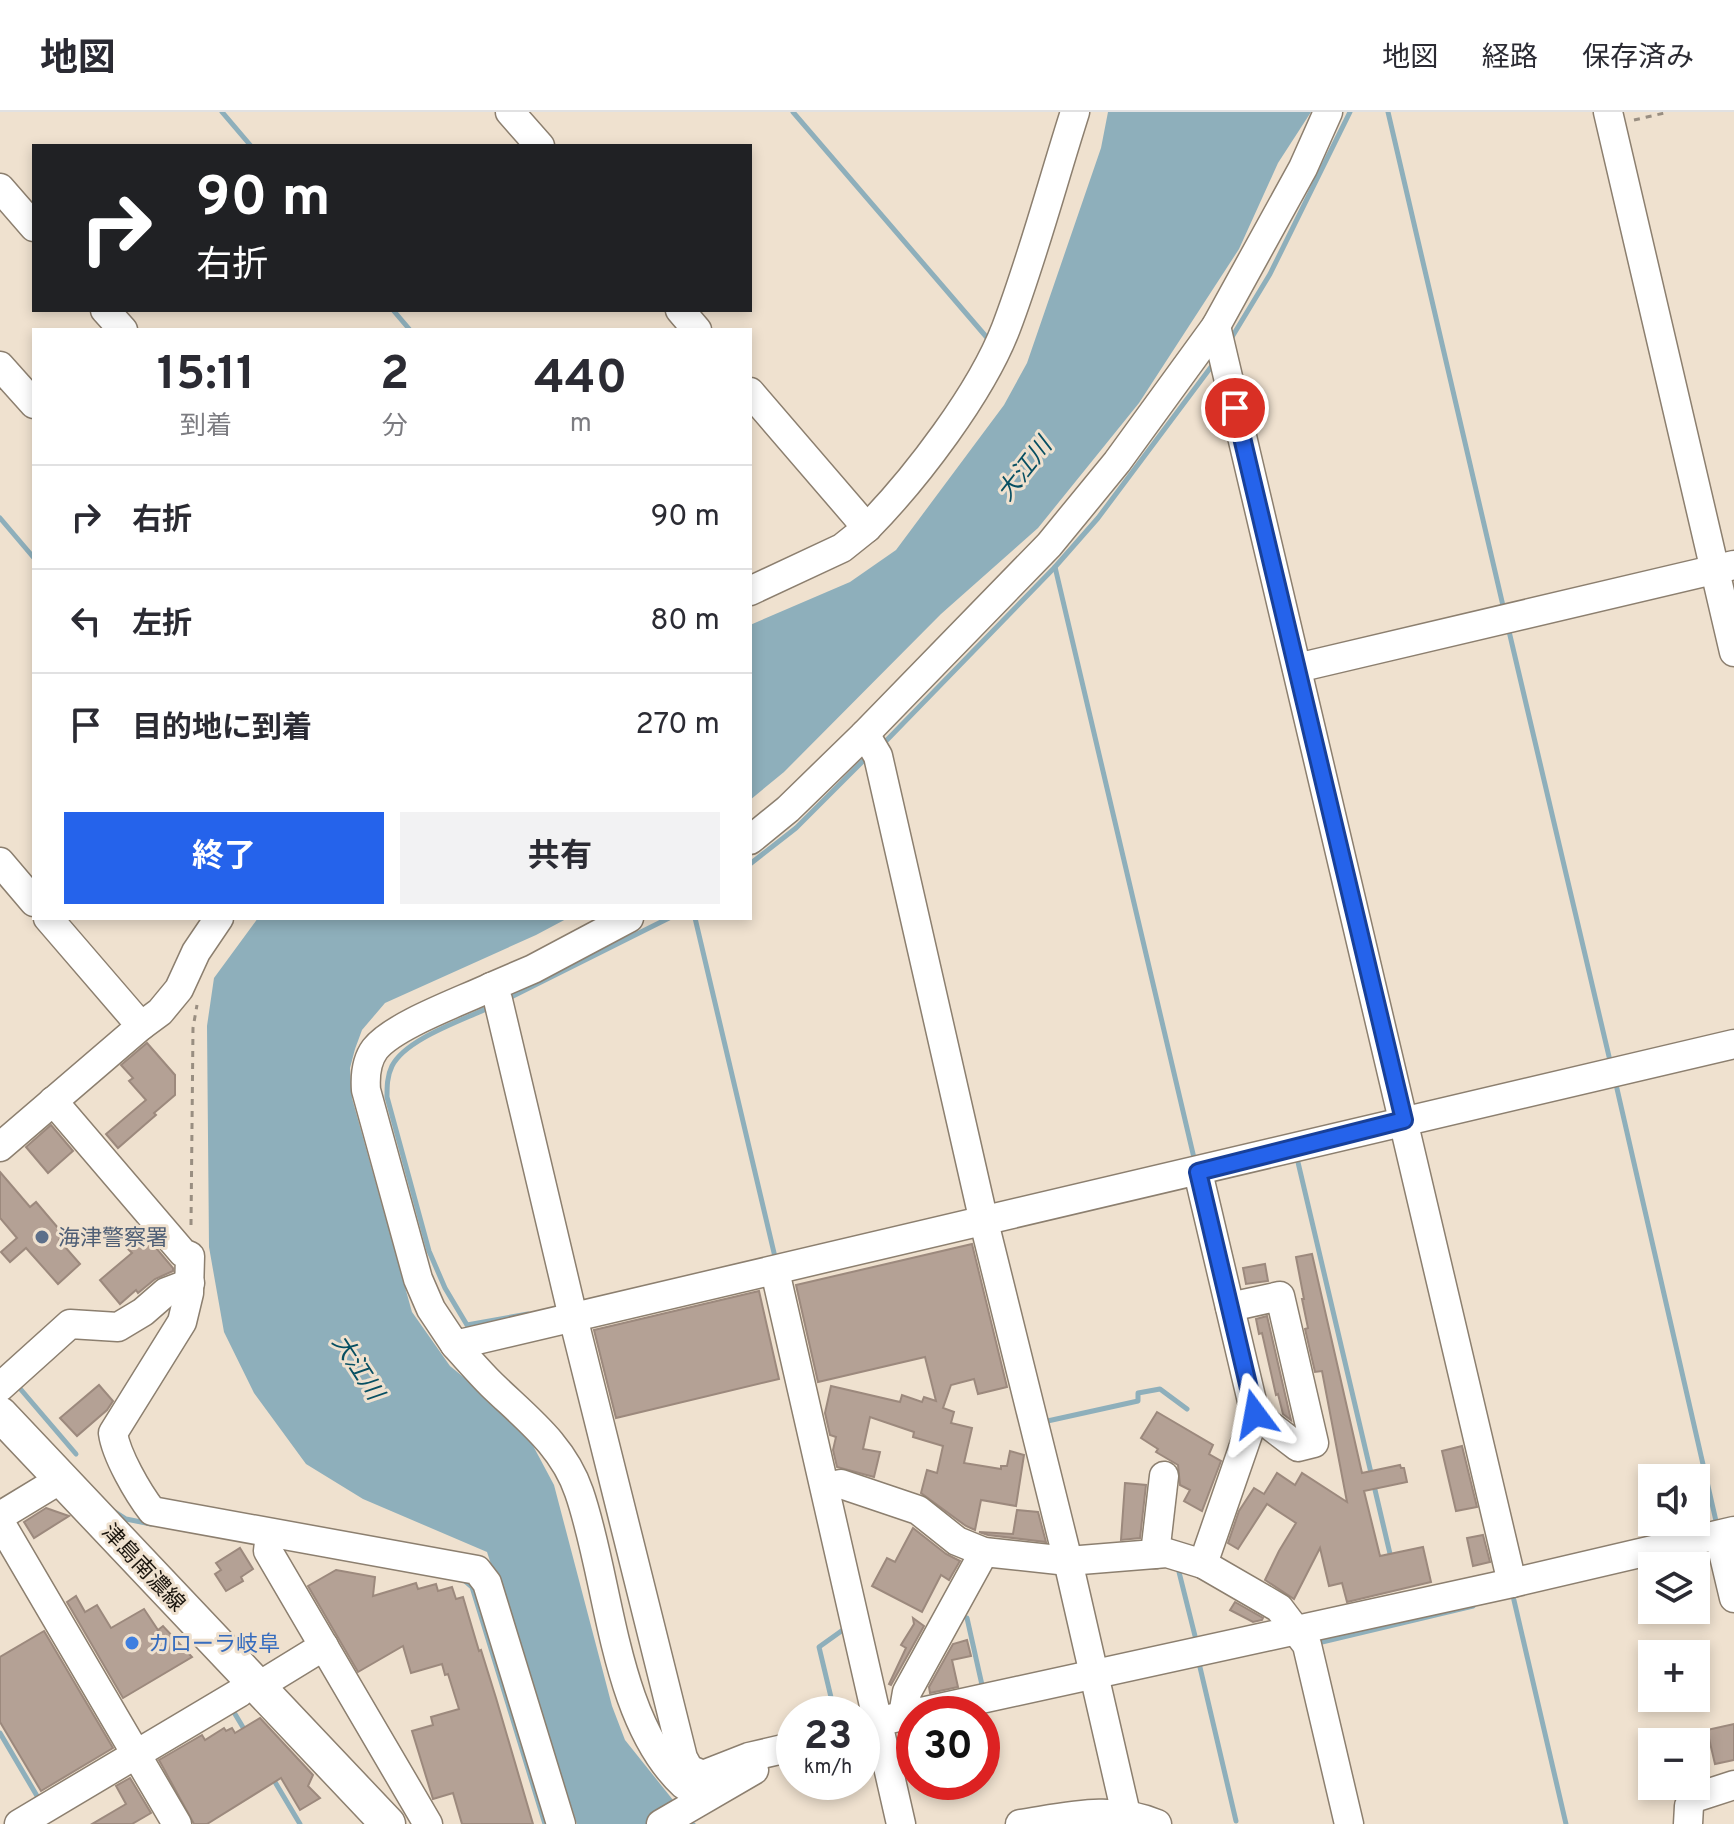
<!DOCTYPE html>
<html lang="ja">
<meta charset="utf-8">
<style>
:root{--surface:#fff;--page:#f2f2f3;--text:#2b2b33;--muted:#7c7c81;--line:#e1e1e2;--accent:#2563eb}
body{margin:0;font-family:Overpass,"Noto Sans JP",sans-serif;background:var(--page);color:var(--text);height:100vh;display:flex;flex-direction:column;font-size:30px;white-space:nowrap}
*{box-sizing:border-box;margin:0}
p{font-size:26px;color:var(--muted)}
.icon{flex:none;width:44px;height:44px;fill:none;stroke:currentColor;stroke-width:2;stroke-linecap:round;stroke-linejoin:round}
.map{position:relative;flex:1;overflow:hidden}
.drawer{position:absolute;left:32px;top:216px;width:720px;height:592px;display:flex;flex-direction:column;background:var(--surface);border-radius:0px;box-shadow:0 4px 12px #0003}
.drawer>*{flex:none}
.top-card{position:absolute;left:32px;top:32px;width:720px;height:168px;border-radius:0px;box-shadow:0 4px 12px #0003;background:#202124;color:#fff;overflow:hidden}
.fabs{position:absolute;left:1638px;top:1352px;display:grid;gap:16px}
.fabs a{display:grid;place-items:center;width:72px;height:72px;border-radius:0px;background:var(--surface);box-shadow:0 4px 12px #0003;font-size:40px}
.speed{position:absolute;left:776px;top:1584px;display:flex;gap:16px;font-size:40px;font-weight:700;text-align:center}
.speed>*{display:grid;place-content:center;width:104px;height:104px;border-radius:50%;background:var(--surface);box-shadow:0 4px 12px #0003;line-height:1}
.speed small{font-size:20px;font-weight:400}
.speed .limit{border:12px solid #d22;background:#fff;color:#111}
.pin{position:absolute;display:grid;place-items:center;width:68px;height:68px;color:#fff;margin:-34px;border:4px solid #fff;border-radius:50%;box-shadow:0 2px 8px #0007}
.me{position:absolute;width:88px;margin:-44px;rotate:347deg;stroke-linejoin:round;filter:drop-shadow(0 0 6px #0008)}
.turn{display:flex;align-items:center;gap:28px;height:168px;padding:0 32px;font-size:36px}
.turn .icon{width:104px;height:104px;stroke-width:2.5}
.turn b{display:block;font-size:56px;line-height:68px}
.eta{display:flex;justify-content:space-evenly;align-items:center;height:136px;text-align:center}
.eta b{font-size:48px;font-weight:700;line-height:56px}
.cta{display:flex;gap:16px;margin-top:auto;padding:16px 32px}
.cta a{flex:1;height:92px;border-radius:0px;background:var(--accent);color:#fff;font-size:32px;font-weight:700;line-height:92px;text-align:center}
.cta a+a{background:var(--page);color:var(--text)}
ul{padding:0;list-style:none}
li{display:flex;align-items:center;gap:24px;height:104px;padding:0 32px;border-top:2px solid var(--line)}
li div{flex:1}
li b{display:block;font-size:30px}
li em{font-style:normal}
header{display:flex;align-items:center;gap:48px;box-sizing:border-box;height:112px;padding:0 40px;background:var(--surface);border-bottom:2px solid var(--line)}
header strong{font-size:38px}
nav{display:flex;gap:44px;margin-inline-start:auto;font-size:28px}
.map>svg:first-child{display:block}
.water{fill:#8eafbb}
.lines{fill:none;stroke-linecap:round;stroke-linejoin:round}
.stream{stroke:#8eafbb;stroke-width:5}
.building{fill:#b4a195;stroke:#9c897d;stroke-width:2}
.minor-casing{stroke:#8c7f6f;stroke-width:31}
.major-casing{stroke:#8c7f6f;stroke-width:37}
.path{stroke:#998e81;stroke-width:3;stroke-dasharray:6 6;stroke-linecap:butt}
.minor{stroke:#fff;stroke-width:28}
.major{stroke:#fff;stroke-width:34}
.route-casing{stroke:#184099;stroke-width:20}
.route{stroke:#2563eb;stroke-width:14}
.service-dot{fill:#5c6f8a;stroke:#efe1cf;stroke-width:3}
.shop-dot{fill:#3f7fe0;stroke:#efe1cf;stroke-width:3}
.labels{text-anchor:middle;stroke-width:6;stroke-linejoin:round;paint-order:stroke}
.service-label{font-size:22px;fill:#4e5e75;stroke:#efe1cf;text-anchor:start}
.street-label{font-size:22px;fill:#1b160f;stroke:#efe1cf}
.shop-label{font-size:22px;fill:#366cbe;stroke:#efe1cf;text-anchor:start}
.water-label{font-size:24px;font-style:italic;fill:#074f62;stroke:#efe1cf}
</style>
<header>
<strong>地図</strong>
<nav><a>地図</a><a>経路</a><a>保存済み</a></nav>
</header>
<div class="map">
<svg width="1734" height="1712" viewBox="0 0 1734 1712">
<rect width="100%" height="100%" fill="#efe1cf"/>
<g class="water">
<polygon points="1108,0 1311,0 1278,51 1239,137 1139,291 1038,416 941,502 784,660 750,688 750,513 850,470 896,438 1004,293 1027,251 1101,36"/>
<polygon points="258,806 568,806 536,823 385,891 362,918 355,937 350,956 352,986 412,1200 450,1254 490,1287 530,1328 554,1373 612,1594 625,1628 685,1703 696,1712 577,1712 487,1440 363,1387 306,1352 254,1281 224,1220 209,1135 207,914 214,866"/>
</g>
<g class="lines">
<g class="stream">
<polyline points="222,0 251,34"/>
<polyline points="793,0 989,228"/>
<polyline points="1388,0 1504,498"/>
<polyline points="393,198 410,218"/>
<polyline points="1232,225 1270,162 1350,0"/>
<polyline points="0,406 34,446"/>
<polyline points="1055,455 1194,1046 1197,1046"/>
<polyline points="1508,515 1611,953"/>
<polyline points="884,631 1055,455 1098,406 1214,251"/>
<polyline points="750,752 796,716 867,645"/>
<polyline points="695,806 775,1145 777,1145"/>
<polyline points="509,886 669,806"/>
<path d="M 488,896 C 461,909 406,927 392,954 C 387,964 387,975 387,985 L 429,1139 L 445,1176 L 467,1213 L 528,1202"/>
<polyline points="1615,968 1716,1409 1711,1412"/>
<polyline points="1297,1046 1391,1446"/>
<polyline points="17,1273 76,1342"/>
<polyline points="1043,1310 1138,1289 1138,1281 1160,1277 1187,1297"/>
<polyline points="112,1398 126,1407 151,1412"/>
<polyline points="1178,1456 1195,1524"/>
<polyline points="464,1468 472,1475 545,1712"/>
<polyline points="1513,1484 1566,1712"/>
<polyline points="967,1506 982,1573"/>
<polyline points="1322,1530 1473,1494"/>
<polyline points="1199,1551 1236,1709"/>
<polyline points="235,1602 247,1622"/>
<polyline points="835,1602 819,1535 847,1515"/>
<polyline points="0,1621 40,1689"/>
<polyline points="272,1665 300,1712"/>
</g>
</g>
<g class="building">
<polygon points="147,931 175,963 175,983 154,1001 156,1003 118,1036 106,1022 146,988 129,969 133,966 121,953"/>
<polygon points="51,1013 73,1039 48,1061 26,1035"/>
<polygon points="0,1060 30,1095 36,1090 64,1123 59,1128 80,1152 58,1172 26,1136 10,1150 1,1140 17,1126 0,1106"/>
<polygon points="141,1118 173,1156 173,1159 155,1167 138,1181 136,1178 120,1192 100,1168 132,1141 124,1133"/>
<polygon points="972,1132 1007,1275 978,1282 974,1267 951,1273 943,1296 954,1300 951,1311 972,1316 964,1351 1001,1357 1001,1354 1007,1354 1010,1339 1024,1343 1016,1394 981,1388 975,1418 966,1414 921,1381 927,1358 937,1361 943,1334 913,1325 914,1320 870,1305 863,1337 880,1340 874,1365 837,1355 833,1338 836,1325 830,1323 825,1301 831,1274 900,1290 902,1283 922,1290 924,1285 936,1289 925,1245 818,1270 796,1173"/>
<polygon points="1312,1142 1362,1361 1400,1353 1401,1356 1404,1356 1407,1370 1364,1379 1380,1444 1423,1435 1431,1470 1347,1490 1342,1471 1329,1474 1320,1436 1294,1487 1265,1468 1279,1439 1296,1411 1267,1392 1238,1437 1228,1431 1239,1399 1254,1376 1264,1382 1277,1361 1295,1373 1302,1361 1347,1390 1322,1259 1315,1260 1305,1217 1308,1216 1302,1187 1304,1187 1296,1145"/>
<polygon points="1265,1152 1268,1169 1246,1172 1243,1156"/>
<polygon points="759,1179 779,1267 616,1306 594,1218"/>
<polygon points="1267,1204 1291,1308 1283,1302 1278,1282 1276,1283 1262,1221 1259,1222 1256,1207"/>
<polygon points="99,1273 113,1289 107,1298 77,1324 60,1306"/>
<polygon points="1157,1300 1213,1333 1209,1342 1221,1349 1202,1399 1184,1389 1190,1378 1180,1373 1178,1353 1156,1340 1158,1337 1141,1326"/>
<polygon points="1462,1334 1477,1395 1456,1399 1442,1339"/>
<polygon points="1125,1371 1146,1373 1140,1426 1121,1428"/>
<polygon points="46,1396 69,1404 34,1426 24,1410"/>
<polygon points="1017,1398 1038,1400 1046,1430 988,1423 979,1420 1013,1422"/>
<polygon points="913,1416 946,1442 960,1449 949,1468 941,1463 922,1500 872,1474 887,1446 895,1450"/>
<polygon points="1483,1423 1490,1450 1473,1454 1467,1426"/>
<polygon points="240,1436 253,1457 241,1465 243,1469 226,1479 215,1462 221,1458 216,1451"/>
<polygon points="336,1458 375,1465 373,1484 416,1471 418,1477 436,1472 438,1479 452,1475 456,1487 463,1485 479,1539 481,1538 496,1586 533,1712 462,1712 453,1681 433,1687 412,1619 433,1613 431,1605 459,1597 448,1562 445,1563 442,1552 411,1561 403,1534 358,1560 308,1474"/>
<polygon points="76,1484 85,1500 97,1493 111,1516 144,1497 158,1518 163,1514 192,1545 123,1586 67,1490"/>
<polygon points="1235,1490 1263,1506 1262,1508 1253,1510 1230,1498"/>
<polygon points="913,1506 924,1514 891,1573 889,1572 906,1536 901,1533 914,1512"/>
<polygon points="44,1519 113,1636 41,1679 0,1610 0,1545"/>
<polygon points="967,1528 971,1544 952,1548 958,1575 930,1581 929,1575 953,1532"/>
<polygon points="260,1606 313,1663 308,1674 320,1686 300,1698 281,1666 207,1712 194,1712 159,1648 202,1623 205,1628 224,1616 226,1619 232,1616 235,1621"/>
<polygon points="1734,1612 1734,1648 1715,1652 1707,1618"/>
<polygon points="130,1666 151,1701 132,1712 92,1712 126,1692 116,1674"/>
</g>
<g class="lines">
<g class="minor-casing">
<g id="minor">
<polyline points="510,0 540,34"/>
<polyline points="1608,0 1734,540"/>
<polyline points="0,76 34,115"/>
<polyline points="105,198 123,218"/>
<polyline points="680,198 697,218"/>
<polyline points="1216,214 1512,1471"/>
<polyline points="0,254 34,292"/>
<polyline points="750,280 867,416 842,436 750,479"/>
<path d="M 867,416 C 916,366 981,281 1006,216 C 1033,145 1052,72 1075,0"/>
<polyline points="1297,556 1734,453"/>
<polyline points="865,622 878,644 984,1110 1068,1449 1126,1702"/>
<polyline points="750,728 788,697 865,622 1049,433 1117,350 1216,214 1303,56 1328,0"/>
<polyline points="0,750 34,790"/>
<polyline points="629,806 533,857 491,875 498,888 573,1205 683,1646 689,1657 703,1663 749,1645 792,1635"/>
<path d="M 491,875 C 462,889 394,913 375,937 C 366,949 365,964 366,978 L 418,1167 L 431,1197 L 455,1233 L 1734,932"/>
<polyline points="141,914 160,900 179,877 196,840 219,806"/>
<path d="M 53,989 L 183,1141 L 190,1144 L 189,1181 L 182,1210 L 113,1321 C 116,1343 138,1381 152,1399 L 477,1458 L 487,1471 L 561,1712"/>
<polyline points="0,1035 141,914 48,806"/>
<polyline points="1198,1060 1255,1302 1203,1452"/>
<polyline points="775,1159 901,1712"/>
<polyline points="1230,1195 1280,1184 1314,1331 1298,1335 1255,1302"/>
<path d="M 455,1233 C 467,1246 479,1260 492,1273 C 526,1306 563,1333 579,1380 C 610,1469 613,1607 684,1673 L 692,1669"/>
<polyline points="0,1275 70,1212 118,1215 143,1200 166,1180 190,1171"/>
<polyline points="825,1375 841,1372 918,1398 957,1429 984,1440 1068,1449 1167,1441 1203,1452 1279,1496 1307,1533 1349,1712"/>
<polyline points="0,1404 61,1367"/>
<polyline points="0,1410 177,1712"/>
<polyline points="270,1422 268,1439 428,1712"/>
<polyline points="1719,1423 1734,1486"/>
<polyline points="1155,1442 1164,1364"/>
<polyline points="257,1575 324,1534"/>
<polyline points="903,1603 907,1580 984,1440"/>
<polyline points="862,1613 1512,1471 1734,1419"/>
<polyline points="19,1712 239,1581 252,1570"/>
<polyline points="661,1712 754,1658"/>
<path d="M 1020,1712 C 1067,1705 1112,1693 1157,1712"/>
<polyline points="1688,1712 1689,1694 1694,1686 1734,1673"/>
</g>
</g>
<g class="major-casing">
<polyline id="major" points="0,1302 388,1712"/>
</g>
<g class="path">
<polyline points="1634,8 1669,0"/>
<polyline points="191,1113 193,916 197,893"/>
</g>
<use href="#minor" class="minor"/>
<use href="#major" class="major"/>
</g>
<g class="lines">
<g class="route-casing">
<polyline id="route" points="1235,296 1404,1008 1198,1060 1255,1302"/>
</g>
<use href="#route" class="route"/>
</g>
<circle class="service-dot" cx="42" cy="1125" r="8"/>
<circle class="shop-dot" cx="132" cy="1531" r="8"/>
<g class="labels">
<g class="service-label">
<text x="58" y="1133">海津警察署</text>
</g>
<g class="street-label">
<text transform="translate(144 1455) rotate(47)" y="8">津島南濃線</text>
</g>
<g class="shop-label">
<text x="148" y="1539">カローラ岐阜</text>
</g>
<g class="water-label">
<text transform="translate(1024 357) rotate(-52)" y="8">大江川</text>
<text transform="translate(358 1255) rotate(57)" y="8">大江川</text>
</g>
</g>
</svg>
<div class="fabs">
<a><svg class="icon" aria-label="sound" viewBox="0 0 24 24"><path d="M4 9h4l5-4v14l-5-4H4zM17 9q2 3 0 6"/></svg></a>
<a><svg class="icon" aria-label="layers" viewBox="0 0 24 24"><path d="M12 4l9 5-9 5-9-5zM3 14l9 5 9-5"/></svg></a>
<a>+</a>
<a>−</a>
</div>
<div class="speed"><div>23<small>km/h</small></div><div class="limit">30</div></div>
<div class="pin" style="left:1235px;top:296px;background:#d93025"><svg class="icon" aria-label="arrive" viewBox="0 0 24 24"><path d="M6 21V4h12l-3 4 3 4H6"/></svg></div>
<svg class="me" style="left:1255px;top:1302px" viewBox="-20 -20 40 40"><path d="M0-17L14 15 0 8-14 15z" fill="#2563eb" stroke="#fff" stroke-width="4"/></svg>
<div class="top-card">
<div class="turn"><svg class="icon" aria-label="right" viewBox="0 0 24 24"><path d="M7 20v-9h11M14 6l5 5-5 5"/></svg><div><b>90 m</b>右折</div></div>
</div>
<section class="drawer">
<div class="eta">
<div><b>15:11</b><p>到着</p></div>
<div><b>2</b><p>分</p></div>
<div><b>440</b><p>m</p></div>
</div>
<ul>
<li><svg class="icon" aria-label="right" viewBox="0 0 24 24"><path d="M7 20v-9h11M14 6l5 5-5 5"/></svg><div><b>右折</b></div><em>90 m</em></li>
<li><svg class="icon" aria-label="left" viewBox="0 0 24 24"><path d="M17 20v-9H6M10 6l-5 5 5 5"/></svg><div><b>左折</b></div><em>80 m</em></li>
<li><svg class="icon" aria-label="arrive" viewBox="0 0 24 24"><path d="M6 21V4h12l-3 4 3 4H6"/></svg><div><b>目的地に到着</b></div><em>270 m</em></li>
</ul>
<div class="cta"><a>終了</a><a>共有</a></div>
</section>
</div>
